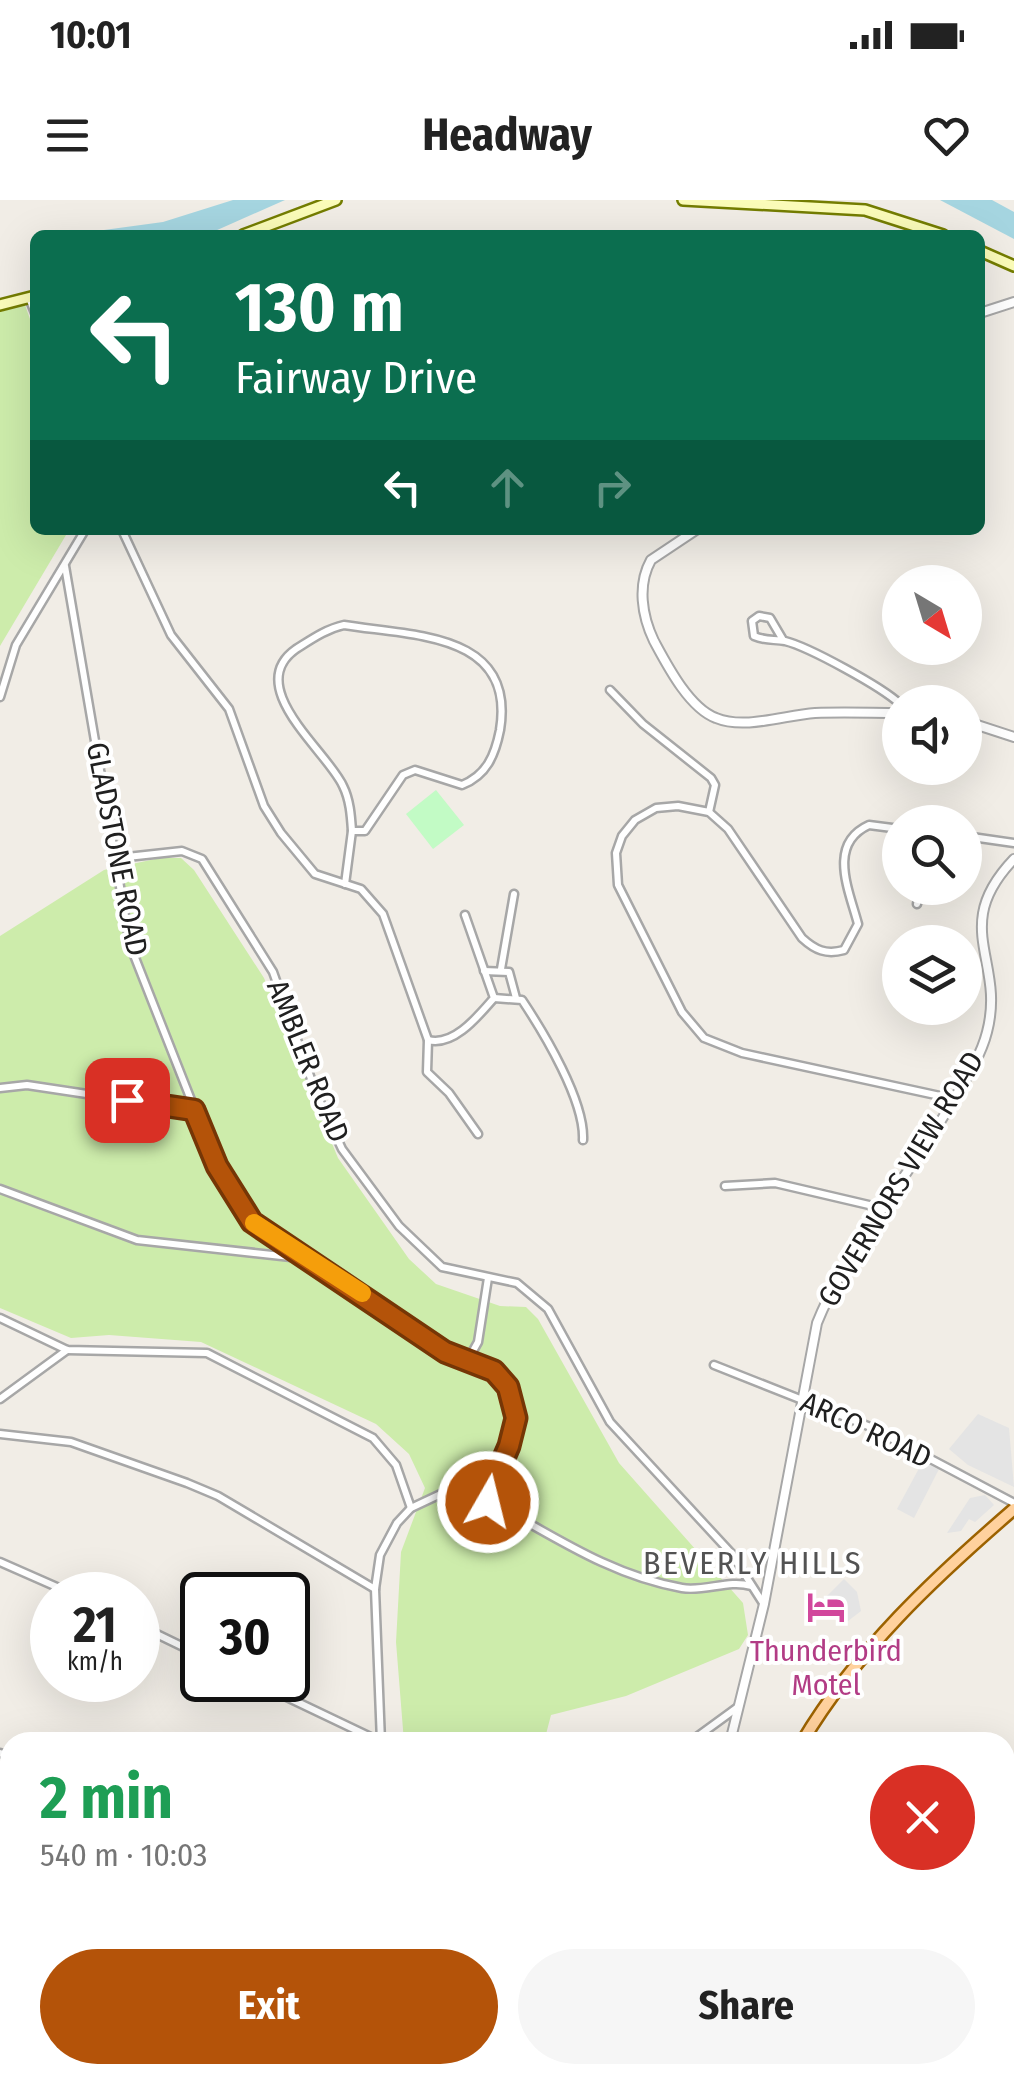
<!DOCTYPE html>
<meta charset="utf-8">
<style>
:root{--surface:#fff;--page:#f6f6f6;--text:#222;--muted:#767676;--accent:#b45309}
body{margin:0;font-family:"Fira Sans Condensed",sans-serif;background:var(--page);color:var(--text);height:100vh;display:flex;flex-direction:column;font-size:38px;white-space:nowrap}
*{box-sizing:border-box;margin:0}
p{font-size:32px;color:var(--muted)}
.icon{flex:none;width:55px;height:55px;fill:none;stroke:currentColor;stroke-width:2;stroke-linecap:round;stroke-linejoin:round}
.map{position:relative;flex:1;overflow:hidden}
.side{position:absolute;left:0px;top:1532px;width:1015px;height:352px;display:flex;flex-direction:column;background:var(--surface);border-radius:30px 30px 0 0;box-shadow:0 10px 40px #0002}
.side>*{flex:none}
.hud{position:absolute;left:30px;top:30px;width:955px;height:305px;border-radius:15px;box-shadow:0 10px 40px #0002;background:#0b6e4f;color:#fff;overflow:hidden}
.needle{width:65px;rotate:142deg}
.tools{position:absolute;left:882px;top:365px;display:grid;gap:20px}
.tools a{display:grid;place-items:center;width:100px;height:100px;border-radius:50%;background:var(--surface);box-shadow:0 10px 40px #0002;font-size:50px}
.speed{position:absolute;left:30px;top:1372px;display:flex;gap:20px;font-size:50px;font-weight:700;text-align:center}
.speed>*{display:grid;place-content:center;width:130px;height:130px;border-radius:50%;background:var(--surface);box-shadow:0 10px 40px #0002;line-height:1}
.speed small{font-size:25px;font-weight:400}
.speed .limit{border:5px solid #111;border-radius:15px;background:#fff;color:#111}
.pin{position:absolute;display:grid;place-items:center;width:85px;height:85px;color:#fff;margin:-42px;border-radius:20px;box-shadow:0 5px 15px #0006}
.me{position:absolute;width:110px;margin:-55px;rotate:8deg;stroke-linejoin:round;filter:drop-shadow(0 0 8px #0008)}
.turn{display:flex;align-items:center;gap:35px;height:210px;padding:0 40px;font-size:45px}
.turn .icon{width:130px;height:130px;stroke-width:2.5}
.turn b{display:block;font-size:70px;line-height:85px}
.lanes{display:flex;align-items:center;height:95px;padding:0 40px;background:#0003;justify-content:center;gap:50px;direction:ltr}
.lanes .off{opacity:.35}
.round{display:grid;place-items:center;flex:none;width:105px;height:105px;border-radius:52px;background:var(--page)}
.summary{display:flex;align-items:center;justify-content:space-between;height:170px;padding:0 40px}
h1{font-size:60px;font-weight:700;line-height:75px;color:#1e9e55}
.primary-button{display:flex;gap:20px;margin-top:auto;padding:20px 40px}
.primary-button a{flex:1;height:115px;border-radius:60px;background:var(--accent);color:#fff;font-size:40px;font-weight:700;line-height:115px;text-align:center}
.primary-button a+a{background:var(--page);color:var(--text)}
.status{display:flex;justify-content:space-between;align-items:center;height:70px;padding:0 50px;background:var(--surface);direction:ltr}
.status svg{height:28px;fill:currentColor}
header{display:flex;justify-content:space-between;align-items:center;height:130px;padding:0 40px;background:var(--surface);font-size:45px;font-weight:700}
.map>svg:first-child{display:block}
.grass{fill:#cdecab}
.park{fill:#c2fbc5}
.parking{fill:#e4e4e4}
.water{fill:#a5d5e0}
.lines{fill:none;stroke-linecap:round;stroke-linejoin:round}
.minor-casing{stroke:#a7a7a7;stroke-width:11}
.tertiary-casing{stroke:#a7a7a7;stroke-width:12}
.secondary-casing{stroke:#747d01;stroke-width:14}
.primary-casing{stroke:#9c6200;stroke-width:15}
.minor{stroke:#fff;stroke-width:6}
.tertiary{stroke:#fff;stroke-width:8}
.secondary{stroke:#fbfcb9;stroke-width:9}
.primary{stroke:#ffd19d;stroke-width:10}
.route-casing{stroke:#753606;stroke-width:25}
.route{stroke:#b45309;stroke-width:18}
.slow{stroke:#f59e0b;stroke-width:18}
.labels{text-anchor:middle;stroke-width:8;stroke-linejoin:round;paint-order:stroke}
.street-label{font-size:30px;fill:#202020;stroke:#fff}
.hotel-label{font-size:30px;fill:#b23c85;stroke:#fff}
.neighbourhood-label{font-size:32px;letter-spacing:2.5px;fill:#535353;stroke:#fff}
</style>
<div class="status"><b>10:01</b><svg viewBox="0 0 49 12"><path d="M0 12V9h3v3zM5 12V6h3v6zM10 12V3h3v9zM15 12V0h3v12zM26 1h20v11H26zM47 4h2v5h-2z"/></svg></div>
<header><svg class="icon" aria-label="menu" viewBox="0 0 24 24"><path d="M4 6h16M4 12h16M4 18h16"/></svg>Headway<svg class="icon" aria-label="heart" viewBox="0 0 24 24"><path d="M12 20l-8-8c-3-5 5-10 8-4 3-6 11-1 8 4z"/></svg></header>
<div class="map">
<svg width="1014" height="1884" viewBox="0 0 1014 1884">
<rect width="100%" height="100%" fill="#f1ede6"/>
<g class="grass">
<polygon points="25,105 35,133 35,330 69,330 0,446 0,112"/>
<polygon points="160,658 181,658 194,670 264,778 338,958 409,1059 436,1084 500,1106 526,1107 538,1119 619,1263 743,1403 748,1435 739,1449 626,1496 551,1515 544,1542 404,1542 396,1442 401,1352 425,1288 409,1254 376,1224 201,1142 109,1135 71,1138 0,1108 0,736 104,670"/>
<polygon points="309,1875 519,1875 518,1884 306,1884"/>
</g>
<polygon class="park" points="436,590 464,625 433,649 406,614"/>
<g class="parking">
<polygon points="978,1214 1009,1228 1014,1287 968,1265 949,1249"/>
<polygon points="923,1261 939,1269 914,1318 897,1309"/>
<polygon points="985,1295 994,1305 975,1322 969,1319 961,1331 947,1333 970,1298"/>
<polygon points="844,1379 857,1392 861,1411 848,1421 826,1397"/>
</g>
<g class="water">
<polygon points="233,0 285,0 206,35 67,35 163,22"/>
<polygon points="940,0 992,0 1014,12 1014,39"/>
</g>
<g class="lines">
<g class="minor-casing">
<g id="minor">
<polyline points="29,98 35,113"/>
<polyline points="122,330 171,435 229,509 264,606 281,633 315,674 361,689 383,714 428,840 427,872 449,893 478,934"/>
<polyline points="65,366 130,745 217,966 236,1002 252,1022 304,1056"/>
<path d="M 344,425 C 412,436 516,432 500,530 C 495,555 487,575 462,585 L 415,570 L 403,575 L 365,631 L 352,631 C 351,616 350,600 343,586 C 328,552 242,487 296,449 C 312,439 326,429 344,425 Z"/>
<path d="M 783,440 L 770,418 L 759,416 L 752,421 L 754,436 C 765,441 774,439 785,441 C 809,447 882,487 900,504"/>
<polyline points="610,490 643,524 711,578 715,585 709,612"/>
<polyline points="0,497 16,445 85,330"/>
<path d="M 900,629 L 869,625 C 827,644 849,690 858,724 L 844,750 C 826,755 815,750 802,738 L 728,629 L 709,612 L 678,606 L 656,608 L 635,620 L 622,636 L 616,653 L 618,685 L 682,812 L 704,838 L 742,853 L 954,899"/>
<polyline points="965,636 1014,643"/>
<polyline points="118,658 182,651 202,659 273,772 316,893 342,949 399,1026 442,1067 517,1083 548,1109 610,1222 731,1353 763,1403"/>
<polyline points="345,684 352,631"/>
<polyline points="917,704 920,688"/>
<polyline points="501,769 514,694"/>
<polyline points="484,771 509,772 516,798"/>
<path d="M 494,798 L 522,800 C 544,833 585,901 583,940"/>
<path d="M 428,840 C 454,847 479,815 494,798 L 465,715"/>
<polyline points="0,888 27,885 193,910"/>
<polyline points="725,986 775,983 886,1009"/>
<polyline points="0,989 137,1040 309,1059 445,1152 494,1171 508,1187 516,1218 503,1260 470,1291 445,1292 411,1308 397,1323 380,1355 375,1389 381,1542 251,1480"/>
<polyline points="0,1118 67,1150 207,1153 373,1238 396,1265 411,1308"/>
<polyline points="469,1158 478,1142 488,1078"/>
<polyline points="714,1165 868,1226 1014,1303"/>
<polyline points="0,1199 67,1150"/>
<polyline points="0,1234 71,1242 187,1283 218,1296 375,1389"/>
<path d="M 470,1291 C 540,1326 602,1374 682,1388 C 705,1392 729,1379 751,1386"/>
<polyline points="0,1362 75,1395"/>
<polyline points="138,1425 202,1456"/>
<polyline points="690,1542 738,1507"/>
<polyline points="0,1553 10,1556"/>
<polyline points="0,1594 10,1607"/>
<polyline points="0,1746 10,1733"/>
<polyline points="1005,1778 1014,1791"/>
<polyline points="0,1812 10,1807"/>
<polyline points="104,1875 107,1884"/>
<polyline points="4,1884 10,1834"/>
<polyline points="284,1884 285,1875"/>
<polyline points="540,1884 541,1875"/>
</g>
</g>
<g class="tertiary-casing">
<g id="tertiary">
<polyline points="980,113 1014,102"/>
<path d="M 696,330 L 651,360 C 637,385 642,416 654,441 C 667,465 689,508 716,518 C 745,530 785,515 815,513 C 843,512 872,513 900,513"/>
<polyline points="965,521 1014,537"/>
<path d="M 730,1542 L 764,1404 L 817,1123 C 845,1053 905,980 945,914 C 960,888 980,860 987,832 C 1006,760 949,727 1014,659"/>
</g>
</g>
<g class="secondary-casing">
<g id="secondary">
<polyline points="683,0 865,10 943,35"/>
<polyline points="243,35 336,0"/>
<polyline points="980,51 1014,66"/>
<polyline points="0,105 35,96"/>
</g>
</g>
<g class="primary-casing">
<g id="primary">
<path d="M 802,1542 C 857,1450 933,1379 1014,1309"/>
<polyline points="672,1884 674,1875"/>
</g>
</g>
<use href="#minor" class="minor"/>
<use href="#tertiary" class="tertiary"/>
<use href="#secondary" class="secondary"/>
<use href="#primary" class="primary"/>
</g>
<g class="lines">
<g class="route-casing">
<polyline id="route" points="127,900 194,910 217,966 252,1022 445,1152 494,1171 508,1187 516,1218 509,1246 503,1260 470,1290 488,1302"/>
</g>
<use href="#route" class="route"/>
<polyline class="slow" points="254,1023 362,1093"/>
</g>
<defs>
<g id="hotel-bare" transform="scale(3)"><path d="M-6-4.5h1.5V1H6V5H4.5V3h-9V5H-6ZM-4 0a1.8 1.8 0 1 1 3.6 0ZM.5 0V-2.5h3Q6-2.5 6 0Z" fill="#d1479c" stroke="#fff" stroke-width="2.5" paint-order="stroke"/></g>
</defs>
<g fill-rule="evenodd">
<use href="#hotel-bare" x="826" y="1407"/>
</g>
<g class="labels">
<g class="street-label">
<text transform="translate(117 649) rotate(79)" y="10">GLADSTONE ROAD</text>
<text transform="translate(308 861) rotate(68)" y="10">AMBLER ROAD</text>
<text transform="translate(901 979) rotate(-59)" y="10">GOVERNORS VIEW ROAD</text>
<text transform="translate(866 1230) rotate(25)" y="10">ARCO ROAD</text>
</g>
<g class="hotel-label">
<text x="826" y="1461">Thunderbird<tspan x="826" dy="34">Motel</tspan></text>
</g>
<g class="neighbourhood-label">
<text x="753" y="1374">BEVERLY HILLS</text>
</g>
</g>
</svg>
<div class="tools">
<a><svg class="needle" viewBox="-14 -14 28 28"><path d="M0-13l5 13h-10z" fill="#e53935"/><path d="M0 13l5-13h-10z" fill="#767676"/></svg></a>
<a><svg class="icon" aria-label="sound" viewBox="0 0 24 24"><path d="M4 9h4l5-4v14l-5-4H4zM17 9q2 3 0 6"/></svg></a>
<a><svg class="icon" aria-label="search" viewBox="0 0 24 24"><circle cx="10" cy="10" r="6"/><path d="M15 15l6 6"/></svg></a>
<a><svg class="icon" aria-label="layers" viewBox="0 0 24 24"><path d="M12 4l9 5-9 5-9-5zM3 14l9 5 9-5"/></svg></a>
</div>
<div class="speed"><div>21<small>km/h</small></div><div class="limit">30</div></div>
<div class="pin" style="left:127px;top:900px;background:#d93025"><svg class="icon" aria-label="arrive" viewBox="0 0 24 24"><path d="M6 21V4h12l-3 4 3 4H6"/></svg></div>
<svg class="me" style="left:488px;top:1302px" viewBox="-20 -20 40 40"><circle r="17" fill="#b45309" stroke="#fff" stroke-width="3"/><path d="M0-11L8 9 0 5-8 9z" fill="#fff"/></svg>
<div class="hud">
<div class="turn"><svg class="icon" aria-label="left" viewBox="0 0 24 24"><path d="M17 20v-9H6M10 6l-5 5 5 5"/></svg><div><b>130 m</b>Fairway Drive</div></div>
<div class="lanes"><svg class="icon" aria-label="left" viewBox="0 0 24 24"><path d="M17 20v-9H6M10 6l-5 5 5 5"/></svg><svg class="icon off" aria-label="ahead" viewBox="0 0 24 24"><path d="M12 20V5M6 11l6-6 6 6"/></svg><svg class="icon off" aria-label="right" viewBox="0 0 24 24"><path d="M7 20v-9h11M14 6l5 5-5 5"/></svg></div>
</div>
<section class="side">
<div class="summary"><div><h1>2 min</h1><p>540 m · 10:03</p></div><a class="round" style="background:#d93025;color:#fff"><svg class="icon" aria-label="close" viewBox="0 0 24 24"><path d="M6 6l12 12M18 6L6 18"/></svg></a></div>
<div class="primary-button"><a>Exit</a><a>Share</a></div>
</section>
</div>
